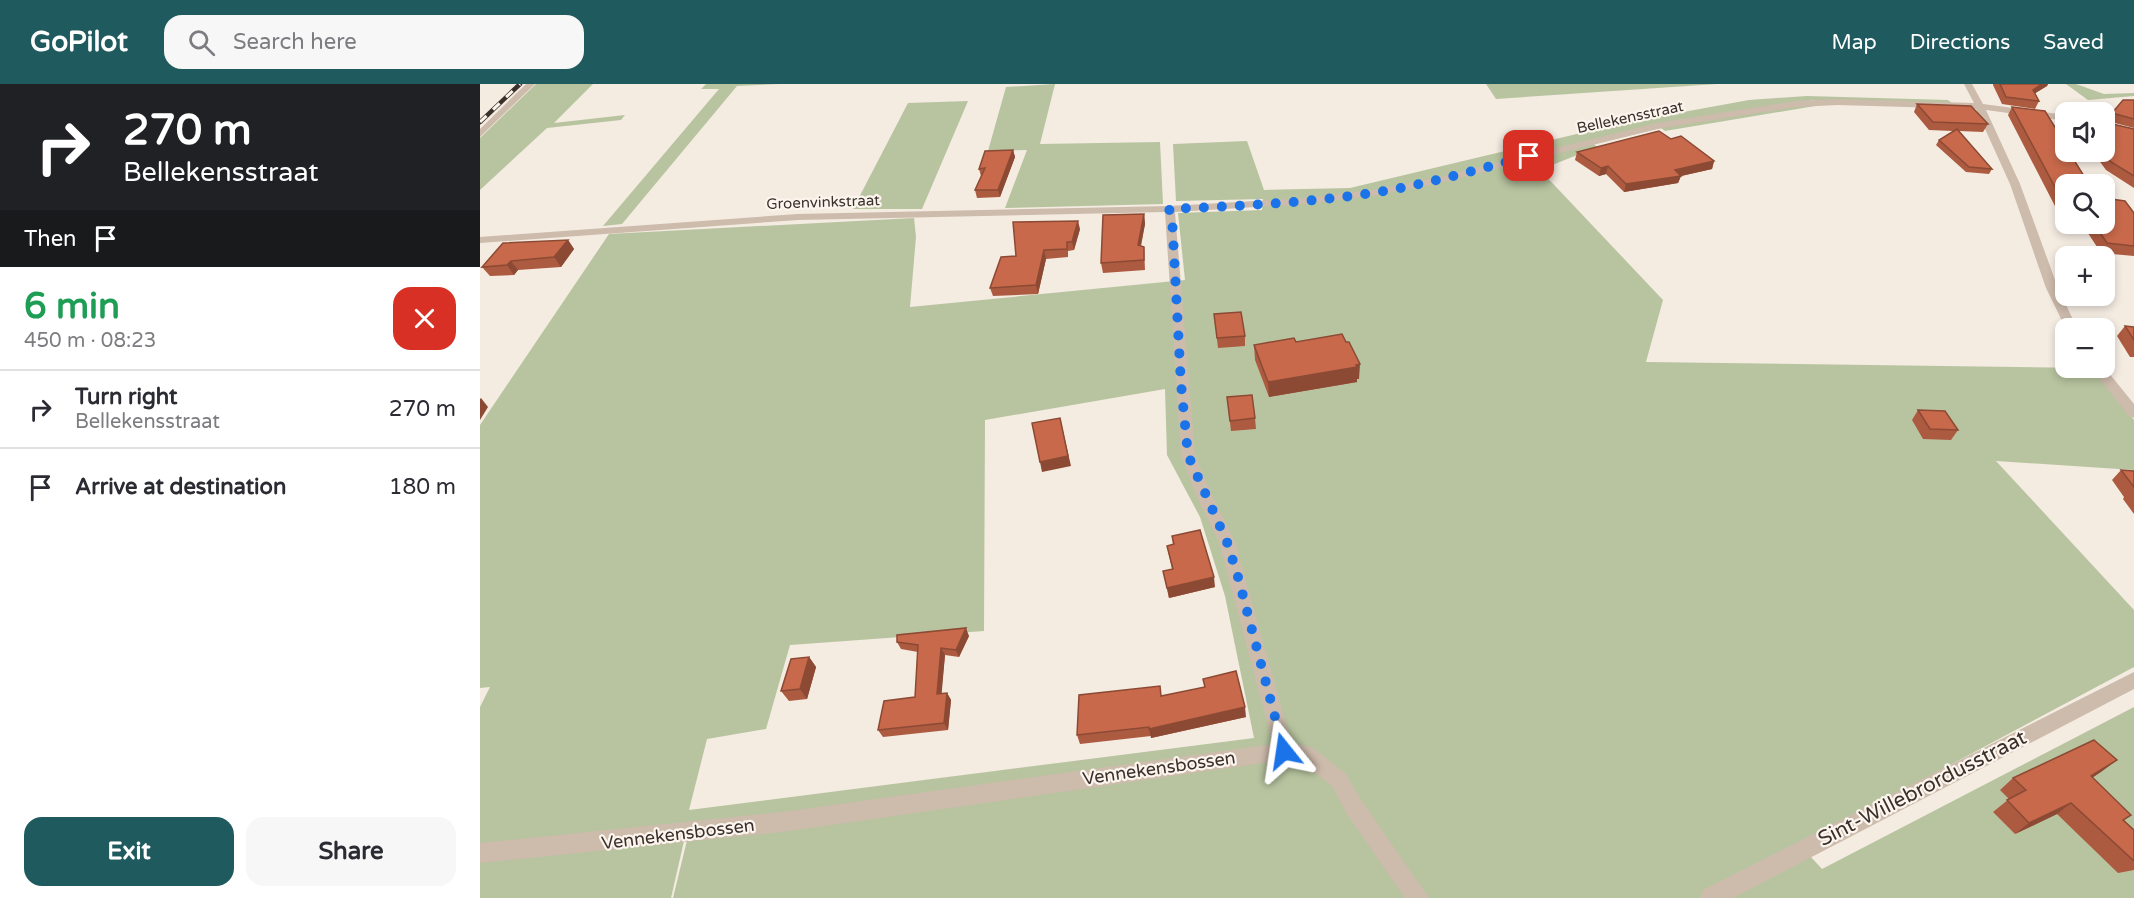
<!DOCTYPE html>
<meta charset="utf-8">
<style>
:root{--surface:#fff;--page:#f7f7f7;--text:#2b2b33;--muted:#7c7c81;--line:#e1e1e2;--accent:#1f5a5e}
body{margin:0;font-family:"Varela Round",sans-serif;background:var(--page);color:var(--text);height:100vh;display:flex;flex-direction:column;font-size:22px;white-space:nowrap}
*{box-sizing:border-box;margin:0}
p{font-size:20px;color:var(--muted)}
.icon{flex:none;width:33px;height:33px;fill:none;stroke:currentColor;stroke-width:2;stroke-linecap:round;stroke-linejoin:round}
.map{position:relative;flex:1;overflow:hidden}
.sheet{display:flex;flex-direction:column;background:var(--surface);width:480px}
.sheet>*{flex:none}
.banner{background:#202124;color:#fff;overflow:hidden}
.fabs{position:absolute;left:1575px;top:18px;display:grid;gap:12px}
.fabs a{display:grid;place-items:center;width:60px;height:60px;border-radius:12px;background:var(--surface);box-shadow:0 3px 9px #0003;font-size:30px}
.pin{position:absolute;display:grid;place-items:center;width:51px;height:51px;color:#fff;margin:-26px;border-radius:12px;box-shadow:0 3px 9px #0006}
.me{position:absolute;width:66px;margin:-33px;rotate:345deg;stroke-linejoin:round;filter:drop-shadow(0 0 4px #0008)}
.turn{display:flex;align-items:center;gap:21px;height:126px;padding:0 24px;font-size:27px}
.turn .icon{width:78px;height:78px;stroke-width:2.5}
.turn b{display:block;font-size:42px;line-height:51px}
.then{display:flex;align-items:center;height:57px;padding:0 24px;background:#0003;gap:12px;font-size:22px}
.round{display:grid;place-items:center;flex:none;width:63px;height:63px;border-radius:18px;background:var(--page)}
.headline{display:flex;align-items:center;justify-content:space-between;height:102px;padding:0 24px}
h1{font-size:36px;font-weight:700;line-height:45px;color:#1e9e55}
.button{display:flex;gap:12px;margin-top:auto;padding:12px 24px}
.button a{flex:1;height:69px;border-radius:18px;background:var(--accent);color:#fff;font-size:24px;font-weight:700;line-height:69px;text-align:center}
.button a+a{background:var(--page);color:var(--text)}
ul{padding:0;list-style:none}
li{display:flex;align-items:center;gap:18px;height:78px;padding:0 24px;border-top:2px solid var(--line)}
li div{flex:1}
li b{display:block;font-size:22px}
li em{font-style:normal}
header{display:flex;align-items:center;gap:36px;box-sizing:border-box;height:84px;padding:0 30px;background:var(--accent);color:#fff}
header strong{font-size:28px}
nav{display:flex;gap:33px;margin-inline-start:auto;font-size:21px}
.search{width:420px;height:54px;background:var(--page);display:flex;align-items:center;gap:15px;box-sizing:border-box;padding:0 21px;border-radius:18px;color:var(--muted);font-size:22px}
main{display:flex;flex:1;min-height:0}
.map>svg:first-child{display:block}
.green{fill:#b8c4a0;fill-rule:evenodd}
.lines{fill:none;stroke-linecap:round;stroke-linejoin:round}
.minor{fill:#cdbbac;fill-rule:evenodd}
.rail-casing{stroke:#3b302b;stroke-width:4.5}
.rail{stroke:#fbf5ee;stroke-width:3;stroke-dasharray:9;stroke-linecap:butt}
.wall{fill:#ac5a40}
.shaded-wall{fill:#8c4a34}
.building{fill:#c8694b;stroke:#8c4a34;stroke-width:1.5}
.route{stroke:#1a73e8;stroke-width:10;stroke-dasharray:0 18}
.labels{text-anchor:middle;stroke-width:4.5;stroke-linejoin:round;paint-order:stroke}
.far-street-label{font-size:15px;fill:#3b302b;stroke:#fbf5ee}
.street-label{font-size:18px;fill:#3b302b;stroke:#fbf5ee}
.near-street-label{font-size:21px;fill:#3b302b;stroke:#fbf5ee}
</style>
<header>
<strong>GoPilot</strong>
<div class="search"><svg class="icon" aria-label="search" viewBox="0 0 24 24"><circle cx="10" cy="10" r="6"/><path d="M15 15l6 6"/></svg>Search here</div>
<nav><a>Map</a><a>Directions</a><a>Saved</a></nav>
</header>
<main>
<section class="sheet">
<div class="banner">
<div class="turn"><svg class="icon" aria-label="right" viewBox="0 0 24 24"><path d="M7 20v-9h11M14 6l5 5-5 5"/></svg><div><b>270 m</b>Bellekensstraat</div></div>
<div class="then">Then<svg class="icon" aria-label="arrive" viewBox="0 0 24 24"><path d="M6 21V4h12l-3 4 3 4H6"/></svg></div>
</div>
<div class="headline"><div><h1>6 min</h1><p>450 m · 08:23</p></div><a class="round" style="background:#d93025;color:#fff"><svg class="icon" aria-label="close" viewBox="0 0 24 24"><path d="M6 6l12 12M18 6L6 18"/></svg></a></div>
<ul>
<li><svg class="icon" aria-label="right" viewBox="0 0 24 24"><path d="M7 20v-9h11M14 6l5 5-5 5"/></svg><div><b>Turn right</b><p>Bellekensstraat</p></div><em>270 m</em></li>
<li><svg class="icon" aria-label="arrive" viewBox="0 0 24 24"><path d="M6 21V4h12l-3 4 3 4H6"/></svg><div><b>Arrive at destination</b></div><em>180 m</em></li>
</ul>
<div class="button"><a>Exit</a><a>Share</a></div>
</section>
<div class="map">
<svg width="1654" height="814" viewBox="0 0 1654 814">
<rect width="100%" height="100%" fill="#f4ebe1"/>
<g class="green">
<polygon points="56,0 113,0 74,39 145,31 141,36 67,44 0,106 0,54"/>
<polygon points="226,0 300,0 257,2 142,140 123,142 239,5 221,5"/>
<polygon points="575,0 560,60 680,58 683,120 525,124 547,66 508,67 526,3"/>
<polygon points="1006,0 1237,0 1016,15"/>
<polygon points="1586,0 1596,0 1624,10 1654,9 1654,12 1608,16"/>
<path d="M 1327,12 L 1468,16 L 1472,19 L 1330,16 L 1335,22 L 1185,47 L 1181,44 L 1114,60 L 1117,63 L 1060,86 L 1183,216 L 1166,278 L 1613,284 L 1654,336 L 1654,386 L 1516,377 L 1654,526 L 1654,583 L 1320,761 L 1342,785 L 1654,623 L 1654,814 L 193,814 L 210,744 L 0,762 L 0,623 L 10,603 L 0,604 L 0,341 L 129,150 L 434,134 L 436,153 L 430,223 L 705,196 L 698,129 L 782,126 L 783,115 L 696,117 L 693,60 L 767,57 L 784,106 L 870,104 L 1143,39 L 1269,16 ZM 685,305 L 687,371 L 720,433 L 745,512 L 774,654 L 209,726 L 227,655 L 286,645 L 310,561 L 504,547 L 505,336 Z"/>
<polygon points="488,17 442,125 373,125 428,19"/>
<polygon points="204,757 191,814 0,814 0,776"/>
</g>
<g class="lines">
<g class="minor">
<polygon points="46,0 55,0 0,53 0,45"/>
<polygon points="1484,0 1492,0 1503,20 1586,31 1586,37 1506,26 1540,100 1578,204 1597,244 1586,245 1566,204 1530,100 1496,25 1358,21 1316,23 1177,45 959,99 898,111 827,120 695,128 715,371 731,409 755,458 811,658 833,664 866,690 881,716 949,814 925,814 867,730 852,702 820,677 804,676 302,748 0,779 0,759 302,728 793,660 739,458 715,409 701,371 685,128 318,136 0,159 0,153 318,130 689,122 827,114 898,105 959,93 1177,39 1316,17 1358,15 1494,19"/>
<polygon points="1624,283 1654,320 1654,334 1649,332 1611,284"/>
<polygon points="1654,588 1654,605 1253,814 1220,814 1223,806"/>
</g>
<g class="rail-casing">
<polyline id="rail" points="0,38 40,0"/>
</g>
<use href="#rail" class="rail"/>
</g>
<g class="wall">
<polygon points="1513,0 1568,0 1567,2 1555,9 1559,17 1555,25 1522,20 1513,1"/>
<polygon points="1654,16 1654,44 1627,37 1628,39 1654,45 1654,104 1626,86 1613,68 1624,68 1627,36 1632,29"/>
<polygon points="1437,20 1508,40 1503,48 1479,47 1512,85 1509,90 1486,88 1456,61 1459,56 1473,47 1449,46 1434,28"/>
<polygon points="1532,23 1586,100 1586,128 1577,126 1528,31"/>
<polygon points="1191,55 1234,77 1232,85 1201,92 1198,99 1144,108 1126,90 1119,92 1095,76 1097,68"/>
<polygon points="533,66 535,73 520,113 497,114 495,106 502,92 501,92 499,85"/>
<polygon points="1654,129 1654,172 1621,169 1602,140 1624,140"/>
<polygon points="664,130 665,140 661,162 664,163 665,186 623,189 621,179"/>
<polygon points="600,145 594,166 588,167 588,173 566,175 558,210 513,212 510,204 536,172"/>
<polygon points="88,156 94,165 81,183 38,186 34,191 10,192 2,183"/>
<polygon points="734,230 765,252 765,262 738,264"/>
<polygon points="1645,242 1654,243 1654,273 1650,273 1637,252"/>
<polygon points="816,258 879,295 877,295 877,298 789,313 775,276 774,261"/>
<polygon points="747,313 775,334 776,345 751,347"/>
<polygon points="1438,326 1478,346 1471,356 1443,355 1432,336"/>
<polygon points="1641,386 1654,387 1654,430 1643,415 1644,413 1632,396"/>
<polygon points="692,452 735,503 689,514 683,487 692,485 687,462 693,461"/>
<polygon points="489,552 479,573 465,571 461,610 467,609 471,616 468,646 403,653 398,646 435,613 438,568 421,565 417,558"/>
<polygon points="329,573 336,583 327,615 309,617 301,607"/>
<polygon points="682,611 766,633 671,654 671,652 600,660 597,651"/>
<polygon points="1637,676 1612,694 1644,736 1654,746 1654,786 1638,789 1577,730 1535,750 1513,728 1529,715 1520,706 1533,694"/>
</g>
<g class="shaded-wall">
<polygon points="1562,0 1568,0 1567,2 1549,13 1553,6"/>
<polygon points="533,66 535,73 520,113 518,106"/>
<polygon points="1234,77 1232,85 1201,92 1198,99 1144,108 1146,100 1195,86"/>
<polygon points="1128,82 1126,90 1119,92 1121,84"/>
<polygon points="664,130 665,140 659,170 658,161"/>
<polygon points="598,137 600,145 594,166 592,158"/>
<polygon points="88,156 94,165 81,183 74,173"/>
<polygon points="564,166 566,175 558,210 556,201"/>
<polygon points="31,177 38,186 34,191 27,181"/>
<polygon points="880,280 879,295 877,295 877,298 789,313 788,298"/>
<polygon points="1,314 8,323 0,336 0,315"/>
<polygon points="580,334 591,382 562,388 560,378"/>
<polygon points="734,493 735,503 689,514 687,504"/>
<polygon points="486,544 489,552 479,573 476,566"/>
<polygon points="461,564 465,571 461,617 457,610"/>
<polygon points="329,573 336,583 327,615 320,605"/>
<polygon points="467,609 471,616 468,646 464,639"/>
<polygon points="765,623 766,633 671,654 669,645"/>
<polygon points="1637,676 1621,688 1596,704 1611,692"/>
<polygon points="1591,719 1577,730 1535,750 1549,739"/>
</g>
<g class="building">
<polygon points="1520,0 1562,0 1553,6 1559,17 1526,13"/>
<polygon points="1643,16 1654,16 1654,35 1632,29"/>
<polygon points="1437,20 1491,22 1508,40 1453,38"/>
<polygon points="1532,23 1565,27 1586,61 1586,68 1589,68 1609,100 1586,100 1586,117 1582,116"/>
<polygon points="1627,35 1628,39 1654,45 1654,92 1631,78 1623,68 1624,68 1624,37"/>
<polygon points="1477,45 1512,85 1489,83 1459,56"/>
<polygon points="1179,47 1191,55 1201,52 1234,77 1195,86 1201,92 1146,100 1128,82 1121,84 1097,68"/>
<polygon points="533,66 518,106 495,106 505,84 499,85 505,67"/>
<polygon points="1624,114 1645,117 1654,129 1654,162 1627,159 1614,140 1624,140"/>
<polygon points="664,130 658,161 664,163 664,176 621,179 623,131"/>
<polygon points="598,137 592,158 587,158 587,165 564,166 556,201 510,204 521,173 536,172 533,138"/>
<polygon points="88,156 74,173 31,177 27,181 2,183 23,159"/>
<polygon points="761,228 765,252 737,254 734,230"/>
<polygon points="1645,242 1654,243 1654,256"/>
<polygon points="862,250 866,258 869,258 880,280 876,281 877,283 788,298 774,261 814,254 816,258"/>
<polygon points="772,311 775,334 750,337 747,313"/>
<polygon points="1438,326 1465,327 1478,346 1450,345"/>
<polygon points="580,334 588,372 560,378 552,339"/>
<polygon points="1641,386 1654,387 1654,403"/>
<polygon points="720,446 734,493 687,504 683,487 693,485 687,462 694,460 692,452"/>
<polygon points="486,544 476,566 461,564 457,610 467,609 464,639 398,646 404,617 435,613 438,561 417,558 417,551"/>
<polygon points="329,573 320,605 301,607 311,575"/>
<polygon points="756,587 765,623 669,645 669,643 597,651 599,611 680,602 681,612 725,603 723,595"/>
<polygon points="1614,656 1637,676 1611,692 1651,731 1643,736 1654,746 1654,777 1591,719 1549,739 1527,716 1546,706 1533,694"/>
</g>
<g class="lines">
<path class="route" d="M 804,667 L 758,493 L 747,458 L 708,371 L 701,300 L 692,133 L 689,125 C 759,122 829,119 898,108 C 949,100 999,85 1049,72"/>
</g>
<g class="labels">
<g class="far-street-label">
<text transform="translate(1150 33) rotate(-12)" y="5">Bellekensstraat</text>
<text transform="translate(343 118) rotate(-2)" y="5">Groenvinkstraat</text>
</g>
<g class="street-label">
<text transform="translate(679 684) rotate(-8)" y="6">Vennekensbossen</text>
<text transform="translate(198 750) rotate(-7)" y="6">Vennekensbossen</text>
</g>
<g class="near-street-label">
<text transform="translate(1442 704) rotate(-27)" y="7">Sint-Willebrordusstraat</text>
</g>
</g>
</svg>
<div class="fabs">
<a><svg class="icon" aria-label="sound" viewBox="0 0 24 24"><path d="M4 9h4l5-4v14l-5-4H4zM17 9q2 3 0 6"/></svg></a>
<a><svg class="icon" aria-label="search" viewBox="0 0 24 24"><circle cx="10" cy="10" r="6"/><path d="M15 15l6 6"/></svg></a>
<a>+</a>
<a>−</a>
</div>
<div class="pin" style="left:1049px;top:72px;background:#d93025"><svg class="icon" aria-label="arrive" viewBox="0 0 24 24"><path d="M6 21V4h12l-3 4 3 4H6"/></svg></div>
<svg class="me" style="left:804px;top:667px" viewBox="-20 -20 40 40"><path d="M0-17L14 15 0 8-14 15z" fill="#1a73e8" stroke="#fff" stroke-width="4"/></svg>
</div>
</main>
